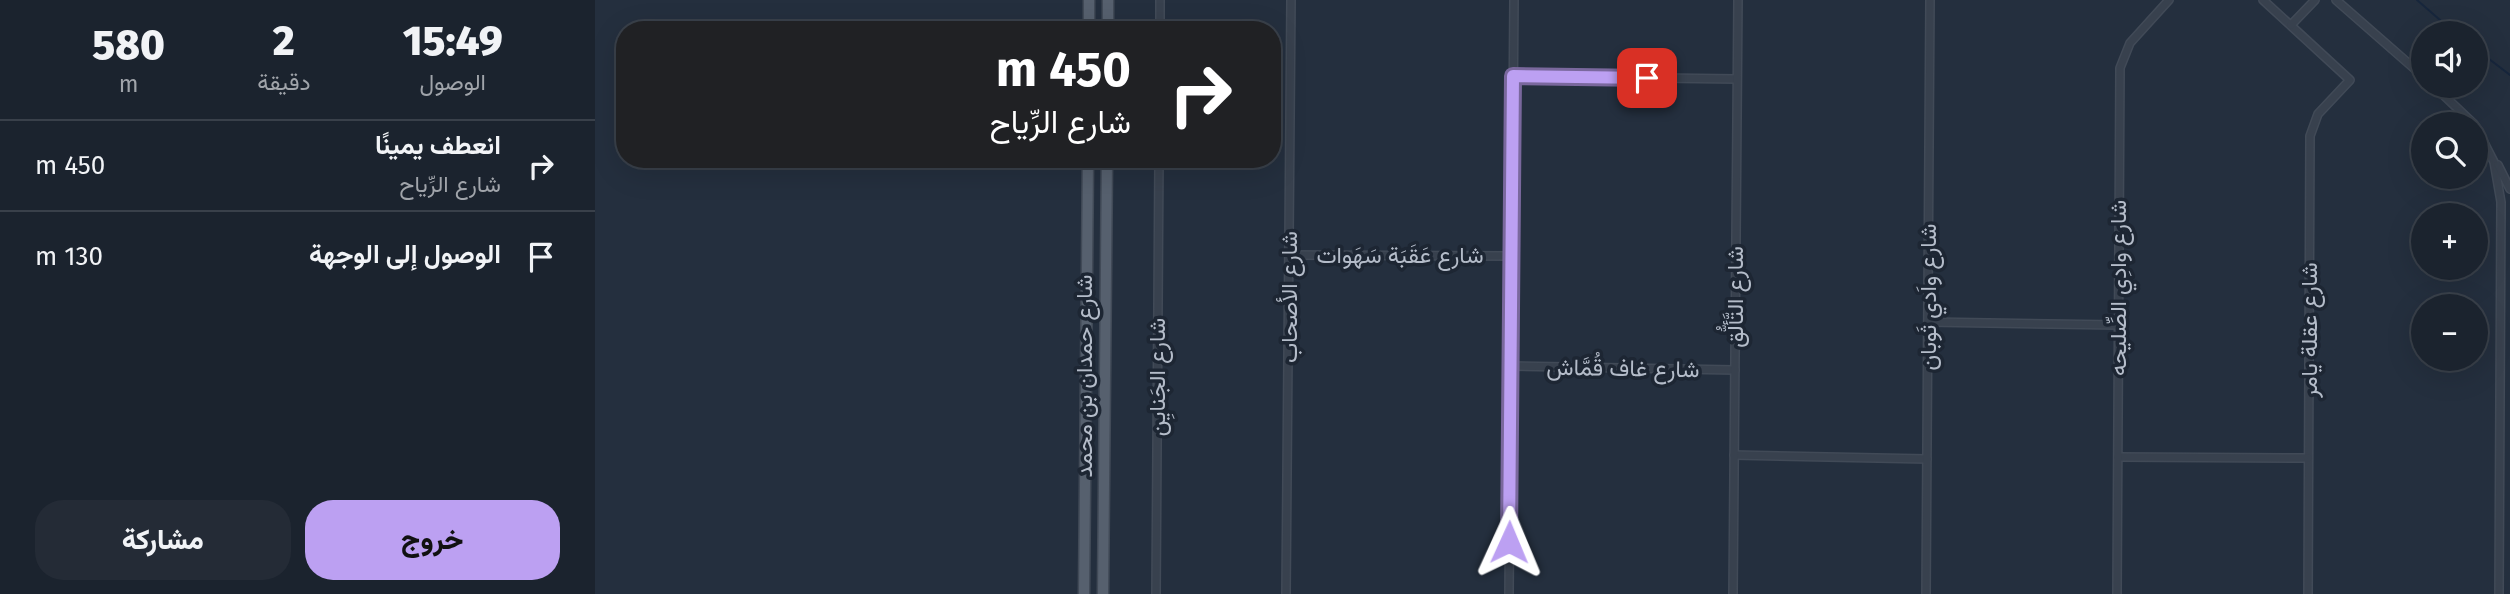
<!DOCTYPE html>
<html lang="ar">
<meta charset="utf-8">
<style>
:root{--surface:#1b232e;--page:#242b36;--text:#f1f3f6;--muted:#a0a4aa;--line:#39404a;--accent:#bca0f2}
body{margin:0;font-family:"Fira Sans",Vazirmatn,sans-serif;background:var(--page);color:var(--text);direction:rtl;height:100vh;display:flex;flex-direction:column;font-size:26px;white-space:nowrap}
*{box-sizing:border-box;margin:0}
p{font-size:23px;color:var(--muted)}
.icon{flex:none;width:38px;height:38px;fill:none;stroke:currentColor;stroke-width:2;stroke-linecap:round;stroke-linejoin:round}
.map{position:relative;flex:1;overflow:hidden;direction:ltr}
.details{display:flex;flex-direction:column;background:var(--surface);width:595px}
.details>*{flex:none}
.banner{position:absolute;left:21px;top:21px;width:665px;height:147px;border-radius:28px;box-shadow:0 7px 28px #0002,0 0 0 2px var(--line);direction:rtl;background:#202124;color:#fff;overflow:hidden}
.fabs{position:absolute;left:1816px;top:21px;display:grid;gap:14px}
.fabs a{display:grid;place-items:center;width:77px;height:77px;border-radius:50%;background:var(--surface);box-shadow:0 7px 28px #0002,0 0 0 2px var(--line);font-size:35px}
.pin{position:absolute;display:grid;place-items:center;width:60px;height:60px;color:#fff;margin:-30px;border-radius:14px;box-shadow:0 4px 10px #0006}
.me{position:absolute;width:77px;margin:-38px;rotate:1deg;stroke-linejoin:round;filter:drop-shadow(0 0 5px #0008)}
.turn{display:flex;align-items:center;gap:24px;height:147px;padding:0 35px;font-size:32px}
.turn .icon{width:91px;height:91px;stroke-width:2.5}
.turn b{display:block;font-size:49px;line-height:60px}
.eta{display:flex;justify-content:space-evenly;align-items:center;height:119px;text-align:center}
.eta b{font-size:42px;font-weight:800;line-height:49px}
.action{display:flex;gap:14px;margin-top:auto;padding:14px 35px}
.action a{flex:1;height:80px;border-radius:28px;background:var(--accent);color:#111;font-size:28px;font-weight:800;line-height:80px;text-align:center}
.action a+a{background:var(--page);color:var(--text)}
ul{padding:0;list-style:none}
li{display:flex;align-items:center;gap:21px;height:91px;padding:0 35px;border-top:2px solid var(--line)}
li div{flex:1}
li b{display:block;font-size:26px}
li em{font-style:normal}
main{display:flex;flex:1;min-height:0}
.map>svg:first-child{display:block}
.lines{fill:none;stroke-linecap:round;stroke-linejoin:round}
.stream{stroke:#17263c;stroke-width:2}
.street-casing{stroke:#414a57;stroke-width:10}
.primary-casing{stroke:#414a57;stroke-width:13}
.street{stroke:#38414e;stroke-width:7}
.primary{stroke:#56606e;stroke-width:10}
.route-casing{stroke:#7a689d;stroke-width:18}
.route{stroke:#bca0f2;stroke-width:12}
.labels{text-anchor:middle;stroke-width:7;stroke-linejoin:round;paint-order:stroke}
.street-label{font-size:23px;fill:#b4bcc9;stroke:#1d2633}
</style>
<main>
<div class="map">
<svg width="1915" height="594" viewBox="0 0 1915 594">
<rect width="100%" height="100%" fill="#242f3e"/>
<g class="lines">
<g class="stream">
<polyline points="1822,0 1860,33"/>
<polyline points="1881,49 1915,75"/>
</g>
<g class="street-casing">
<g id="street">
<polyline points="1668,0 1755,80 1723,114 1715,136 1713,594"/>
<polyline points="1741,0 1829,77"/>
<polyline points="1696,25 1720,0"/>
<polyline points="565,30 565,0"/>
<polyline points="918,76 1142,79"/>
<polyline points="1839,86 1879,124"/>
<polyline points="1881,127 1899,162 1906,202 1904,594"/>
<polyline points="1903,165 1915,189"/>
<polyline points="694,255 917,256"/>
<polyline points="1333,322 1523,325"/>
<polyline points="916,366 1140,370"/>
<polyline points="1139,455 1332,459"/>
<polyline points="1523,457 1713,458"/>
<polyline points="561,594 564,159"/>
<polyline points="691,594 696,0"/>
<polyline points="914,594 919,0"/>
<polyline points="1138,594 1143,0"/>
<polyline points="1331,594 1335,0"/>
<polyline points="1522,594 1525,68 1535,43 1574,0"/>
</g>
</g>
<g class="primary-casing">
<g id="primary">
<polyline points="494,30 494,0"/>
<polyline points="513,30 513,0"/>
<polyline points="489,594 493,159"/>
<polyline points="508,594 512,159"/>
</g>
</g>
<use href="#street" class="street"/>
<use href="#primary" class="primary"/>
</g>
<g class="lines">
<g class="route-casing">
<polyline id="route" points="914,542 918,76 1052,78"/>
</g>
<use href="#route" class="route"/>
</g>
<g class="labels">
<g class="street-label">
<text x="805" y="263">شارع عَقَبَة سَهَوات</text>
<text transform="translate(1523 288) rotate(-90)" y="8">شارع وادِي الصِّليحه</text>
<text transform="translate(694 297) rotate(-90)" y="8">شارع الأصحاب</text>
<text transform="translate(1140 297) rotate(-90)" y="8">شارع التَّألُّق</text>
<text transform="translate(1333 297) rotate(-90)" y="8">شارع واَدي ثَوبان</text>
<text transform="translate(1714 330) rotate(-90)" y="8">شارع عقلة يامر</text>
<text transform="translate(1028 368) rotate(1)" y="8">شارع غاف قُمَّاش</text>
<text transform="translate(489 376) rotate(-90)" y="8">شارع حمدان بن محمد</text>
<text transform="translate(562 377) rotate(-90)" y="8">شارع الجَنايِن</text>
</g>
</g>
</svg>
<div class="fabs">
<a><svg class="icon" aria-label="sound" viewBox="0 0 24 24"><path d="M4 9h4l5-4v14l-5-4H4zM17 9q2 3 0 6"/></svg></a>
<a><svg class="icon" aria-label="search" viewBox="0 0 24 24"><circle cx="10" cy="10" r="6"/><path d="M15 15l6 6"/></svg></a>
<a>+</a>
<a>−</a>
</div>
<div class="pin" style="left:1052px;top:78px;background:#d93025"><svg class="icon" aria-label="arrive" viewBox="0 0 24 24"><path d="M6 21V4h12l-3 4 3 4H6"/></svg></div>
<svg class="me" style="left:914px;top:542px" viewBox="-20 -20 40 40"><path d="M0-17L14 15 0 8-14 15z" fill="#bca0f2" stroke="#fff" stroke-width="4"/></svg>
<div class="banner">
<div class="turn"><svg class="icon" aria-label="right" viewBox="0 0 24 24"><path d="M7 20v-9h11M14 6l5 5-5 5"/></svg><div><b>450 m</b>شارع الرِّياح</div></div>
</div>
</div>
<section class="details">
<div class="eta">
<div><b>15:49</b><p>الوصول</p></div>
<div><b>2</b><p>دقيقة</p></div>
<div><b>580</b><p>m</p></div>
</div>
<ul>
<li><svg class="icon" aria-label="right" viewBox="0 0 24 24"><path d="M7 20v-9h11M14 6l5 5-5 5"/></svg><div><b>انعطف يمينًا</b><p>شارع الرِّياح</p></div><em>450 m</em></li>
<li><svg class="icon" aria-label="arrive" viewBox="0 0 24 24"><path d="M6 21V4h12l-3 4 3 4H6"/></svg><div><b>الوصول إلى الوجهة</b></div><em>130 m</em></li>
</ul>
<div class="action"><a>خروج</a><a>مشاركة</a></div>
</section>
</main>
